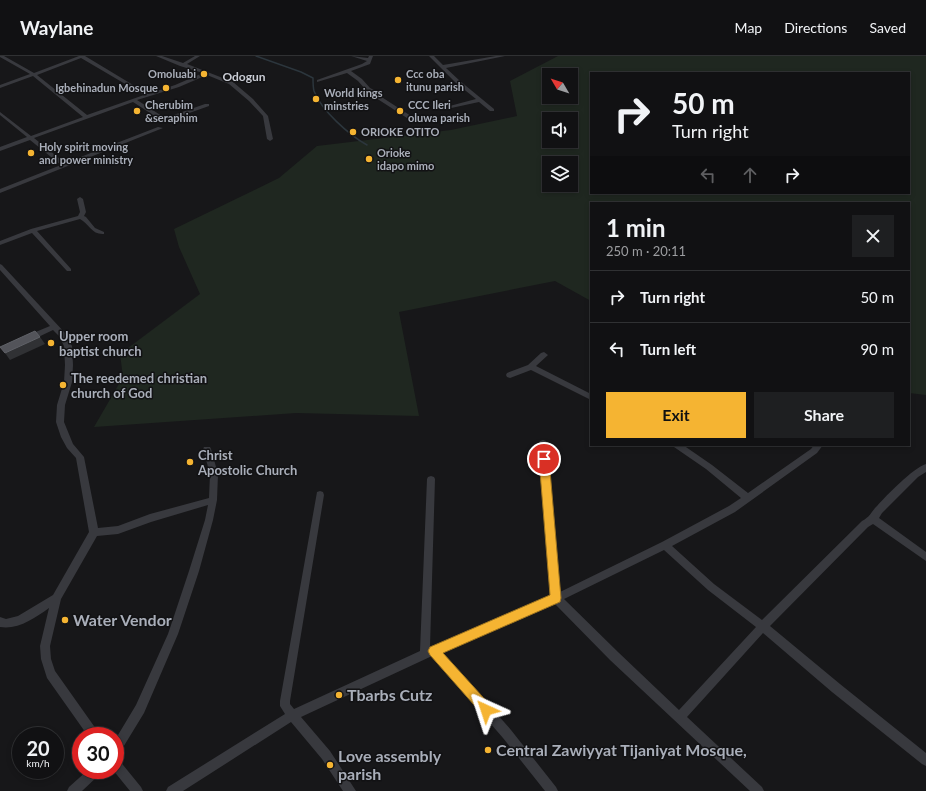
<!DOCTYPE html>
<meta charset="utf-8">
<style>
:root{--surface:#111113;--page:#1e1f21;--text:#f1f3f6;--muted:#9c9da0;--line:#303133;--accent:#f5b432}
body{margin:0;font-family:Lato,sans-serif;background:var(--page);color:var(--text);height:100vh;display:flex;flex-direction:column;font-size:15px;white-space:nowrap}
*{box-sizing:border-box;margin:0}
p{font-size:13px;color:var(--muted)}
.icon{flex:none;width:22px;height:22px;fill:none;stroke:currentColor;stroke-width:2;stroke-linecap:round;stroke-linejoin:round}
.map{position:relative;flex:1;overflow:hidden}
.details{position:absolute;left:590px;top:146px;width:320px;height:244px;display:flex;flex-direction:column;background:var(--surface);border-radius:0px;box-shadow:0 2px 6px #0003,0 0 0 1px var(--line)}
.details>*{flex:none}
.banner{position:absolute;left:590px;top:16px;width:320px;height:122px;border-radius:0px;box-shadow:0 2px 6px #0003,0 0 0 1px var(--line);background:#111113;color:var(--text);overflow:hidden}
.needle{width:26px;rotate:309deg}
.controls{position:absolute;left:542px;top:12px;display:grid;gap:8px}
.controls a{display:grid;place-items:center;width:36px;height:36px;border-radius:0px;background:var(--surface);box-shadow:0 2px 6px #0003,0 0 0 1px var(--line);font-size:20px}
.speed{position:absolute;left:12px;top:671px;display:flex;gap:8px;font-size:20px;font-weight:700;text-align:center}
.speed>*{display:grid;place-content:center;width:52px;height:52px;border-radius:50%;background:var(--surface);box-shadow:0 2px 6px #0003,0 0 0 1px var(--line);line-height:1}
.speed small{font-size:10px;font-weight:400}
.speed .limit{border:6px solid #d22;background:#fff;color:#111}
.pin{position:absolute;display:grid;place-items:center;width:34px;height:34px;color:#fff;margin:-17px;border:2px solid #fff;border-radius:50%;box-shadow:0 1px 4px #0007}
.me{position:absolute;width:44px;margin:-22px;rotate:318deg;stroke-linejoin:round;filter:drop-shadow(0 0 3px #0008)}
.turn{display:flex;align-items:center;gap:14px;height:84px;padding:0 16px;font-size:18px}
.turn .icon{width:52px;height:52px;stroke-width:2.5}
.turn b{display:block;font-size:28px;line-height:34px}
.lanes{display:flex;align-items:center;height:38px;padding:0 16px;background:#0003;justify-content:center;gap:20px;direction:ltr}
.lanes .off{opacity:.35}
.round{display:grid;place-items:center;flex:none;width:42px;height:42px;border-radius:0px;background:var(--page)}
.head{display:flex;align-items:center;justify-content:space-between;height:68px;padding:0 16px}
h1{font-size:24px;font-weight:700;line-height:30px}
.button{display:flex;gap:8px;margin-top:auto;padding:8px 16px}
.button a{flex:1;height:46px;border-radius:0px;background:var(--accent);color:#111;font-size:16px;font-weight:700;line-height:46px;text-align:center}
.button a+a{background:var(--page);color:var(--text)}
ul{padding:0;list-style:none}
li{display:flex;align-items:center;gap:12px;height:52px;padding:0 16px;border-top:1px solid var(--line)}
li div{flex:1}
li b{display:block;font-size:15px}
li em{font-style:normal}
header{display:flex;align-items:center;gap:24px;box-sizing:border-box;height:56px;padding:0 20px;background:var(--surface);border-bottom:1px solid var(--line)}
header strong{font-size:19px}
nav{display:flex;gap:22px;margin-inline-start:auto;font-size:14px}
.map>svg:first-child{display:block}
.green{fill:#1f2720;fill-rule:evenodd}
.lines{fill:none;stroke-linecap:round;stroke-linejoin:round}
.stream{stroke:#2c363d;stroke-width:1.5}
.street{fill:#38393e;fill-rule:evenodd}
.shaded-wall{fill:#303134}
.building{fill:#53545a;stroke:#606268}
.route{fill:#f5b432;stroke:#9f7520}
.poi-dot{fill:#f5b432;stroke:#121214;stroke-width:1.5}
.labels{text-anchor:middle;stroke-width:3;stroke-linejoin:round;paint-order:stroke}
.far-poi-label{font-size:11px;font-weight:bold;fill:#a9aeb9;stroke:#121214;text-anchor:start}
.far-neighbourhood-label{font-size:12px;font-weight:bold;fill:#cacdd5;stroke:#121214}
.poi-label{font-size:13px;font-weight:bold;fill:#a9aeb9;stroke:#121214;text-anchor:start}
.near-poi-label{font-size:16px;font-weight:bold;fill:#a9aeb9;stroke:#121214;text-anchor:start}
</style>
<header>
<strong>Waylane</strong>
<nav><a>Map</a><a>Directions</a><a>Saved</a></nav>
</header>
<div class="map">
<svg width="926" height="735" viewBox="0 0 926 735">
<rect width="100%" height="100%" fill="#171719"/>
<path class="green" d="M 558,0 L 926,0 L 926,339 L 909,337 L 909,147 L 591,147 L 591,245 L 555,225 L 399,256 L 419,360 L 296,357 L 94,371 L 123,321 L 120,298 L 200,238 L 179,191 L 174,173 L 279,122 L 317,90 L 451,74 L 517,60 L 510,25 ZM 591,17 L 909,17 L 909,137 L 591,137 ZM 549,19 L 571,19 L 571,41 L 549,41 ZM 549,63 L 571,63 L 571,85 L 549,85 ZM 549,107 L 571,107 L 571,129 L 549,129 Z"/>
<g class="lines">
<path class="stream" d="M 256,0 L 301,16 L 313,22 C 313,26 313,31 314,35 C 321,54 349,79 367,89"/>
<g class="street">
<path d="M 0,0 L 4,0 L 34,17 L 79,0 L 85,0 L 148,38 L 175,29 L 203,17 L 180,10 L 156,0 L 162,0 L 183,7 L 195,0 L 200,0 L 187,8 L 233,26 L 253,43 L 268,60 L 273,83 L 270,85 L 267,83 L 263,60 L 249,45 L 229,28 L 207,19 L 179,31 L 137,44 L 165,62 L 205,48 L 209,48 L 209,50 L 164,66 L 133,46 L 34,82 L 65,107 L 158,71 L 163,72 L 0,137 L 0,133 L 61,109 L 30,84 L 0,95 L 0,91 L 27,81 L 0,59 L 0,56 L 31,80 L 83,61 L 33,20 L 0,32 L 0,29 L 30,18 L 0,1 ZM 81,2 L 144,39 L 87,59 L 37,19 Z"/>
<polygon points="351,0 368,2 369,0 373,0 370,8 351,15 362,23 370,32 376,35 380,40 411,60 411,62 407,62 376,42 372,37 366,34 358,25 347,17 317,26 317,24 362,8 367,5"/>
<polygon points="429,0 434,0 443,9 496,0 505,0 446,12 460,25 494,53 494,55 490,55 479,46 442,54 442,52 476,43 456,27"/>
<path d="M 80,141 L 83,143 L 86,156 L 84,160 L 86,161 L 95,172 L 104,176 L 104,178 C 92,179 89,168 80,163 L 37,175 L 71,213 L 71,215 L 67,215 L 32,177 L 0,189 L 0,185 L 31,173 L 78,160 L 80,156 L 77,143 Z"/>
<path d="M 0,208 L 2,209 L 65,277 L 72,290 L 73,309 L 72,326 L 65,349 L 64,366 L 73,388 L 84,401 L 98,472 L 118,470 L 150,458 L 209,442 L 210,418 L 203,393 L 204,391 L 210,391 L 211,393 L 218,418 L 217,444 L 213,464 L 199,515 L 178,578 L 144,657 L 119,698 L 115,700 L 115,684 L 136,649 L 168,578 L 189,515 L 205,464 L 208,449 L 151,466 L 118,478 L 97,480 L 61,543 L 50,590 L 51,603 L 55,615 L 101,680 L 88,680 L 47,622 L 41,603 L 40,590 L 49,552 C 35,562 18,574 0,571 L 0,561 L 6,563 L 18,560 L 53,539 L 89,476 L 76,402 L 67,392 L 61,381 L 56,366 L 57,349 L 64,326 L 65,309 L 64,290 L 59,280 L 53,274 L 32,284 L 26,284 L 25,282 L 26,280 L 50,270 L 0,214 Z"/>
<polygon points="544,296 548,299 536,310 591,338 591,344 531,314 510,322 507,321 506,319 507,317 528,309 541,297"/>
<path d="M 543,384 L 546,385 L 547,387 L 560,536 L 662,486 L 729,450 L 741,442 L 706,413 L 674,391 L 673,389 L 683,389 L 712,409 L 748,437 L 811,393 L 814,389 L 823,389 L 817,397 L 735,456 L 672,490 L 714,528 L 762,564 L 862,465 C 871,460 870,457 877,450 C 887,439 913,412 926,408 L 926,416 L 918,421 L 882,457 L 879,462 L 926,496 L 926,505 L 873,468 L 868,471 L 770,570 L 840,628 L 926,697 L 926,710 L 922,708 L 832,636 L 763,577 L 687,661 L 762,731 L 764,735 L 750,735 L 610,604 L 555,548 L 442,596 L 511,674 L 556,731 L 558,735 L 545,735 L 503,682 L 432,600 L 301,661 L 330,695 L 356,735 L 343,735 L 322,703 L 291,666 L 183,735 L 166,735 L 168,731 L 285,658 L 280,650 L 280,645 L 317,436 L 320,435 L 323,436 L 324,439 L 290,645 L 290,648 L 294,653 L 420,595 L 427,423 L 428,421 L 431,420 L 434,421 L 435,423 L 430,591 L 551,540 L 539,387 L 540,385 ZM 664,494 L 708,534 L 756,571 L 679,654 L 618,596 L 564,543 Z"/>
<polygon points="115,702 119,704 141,731 143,735 130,735 113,714 115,714"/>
<polygon points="88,714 102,714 100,718 82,735 67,735 69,731"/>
</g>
</g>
<polygon class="shaded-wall" points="40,281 45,288 10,304 5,297"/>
<polygon class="building" points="35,275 40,281 5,297 0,291"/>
<polygon class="route" points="544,399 547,400 549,403 561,542 560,546 443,597 491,650 492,654 491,658 486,660 482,658 430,599 428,595 430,591 550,539 539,403 541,400"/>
<g class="poi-dot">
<circle cx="204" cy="18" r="4"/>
<circle cx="398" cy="24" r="4"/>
<circle cx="166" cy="32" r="4"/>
<circle cx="316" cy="43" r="4"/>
<circle cx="137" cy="55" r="4"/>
<circle cx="400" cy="55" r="4"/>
<circle cx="353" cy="76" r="4"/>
<circle cx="31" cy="97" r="4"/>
<circle cx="369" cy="103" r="4"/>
<circle cx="51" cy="287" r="4"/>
<circle cx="63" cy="329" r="4"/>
<circle cx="190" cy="406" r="4"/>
<circle cx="65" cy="564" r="4"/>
<circle cx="339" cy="639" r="4"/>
<circle cx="488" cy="694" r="4"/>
<circle cx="330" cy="709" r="4"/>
</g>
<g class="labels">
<g class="far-poi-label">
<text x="196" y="22" text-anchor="end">Omoluabi</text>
<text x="406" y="22">Ccc oba<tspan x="406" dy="13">itunu parish</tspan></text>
<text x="158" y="36" text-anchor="end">Igbehinadun Mosque</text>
<text x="324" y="41">World kings<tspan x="324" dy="13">minstries</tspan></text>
<text x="145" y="53">Cherubim<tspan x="145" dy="13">&amp;seraphim</tspan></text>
<text x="408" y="53">CCC Ileri<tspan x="408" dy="13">oluwa parish</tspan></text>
<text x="361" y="80">ORIOKE OTITO</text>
<text x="39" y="95">Holy spirit moving<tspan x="39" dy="13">and power ministry</tspan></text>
<text x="377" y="101">Orioke<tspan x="377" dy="13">idapo mimo</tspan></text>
</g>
<g class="far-neighbourhood-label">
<text x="244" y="25">Odogun</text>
</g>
<g class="poi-label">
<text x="59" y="285">Upper room<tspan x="59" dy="15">baptist church</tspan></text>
<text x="71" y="327">The reedemed christian<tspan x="71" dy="15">church of God</tspan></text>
<text x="198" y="404">Christ<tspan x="198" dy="15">Apostolic Church</tspan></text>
</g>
<g class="near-poi-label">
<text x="73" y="570">Water Vendor</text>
<text x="347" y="645">Tbarbs Cutz</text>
<text x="496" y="700">Central Zawiyyat Tijaniyat Mosque,</text>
<text x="338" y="706">Love assembly<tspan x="338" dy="18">parish</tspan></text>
</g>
</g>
</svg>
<div class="controls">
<a><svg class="needle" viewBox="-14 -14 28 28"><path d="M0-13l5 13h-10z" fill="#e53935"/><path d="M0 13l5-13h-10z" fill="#9c9da0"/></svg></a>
<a><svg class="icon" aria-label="sound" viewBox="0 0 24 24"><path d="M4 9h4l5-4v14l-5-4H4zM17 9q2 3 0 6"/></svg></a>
<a><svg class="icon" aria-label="layers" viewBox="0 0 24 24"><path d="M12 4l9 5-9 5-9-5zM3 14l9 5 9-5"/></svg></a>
</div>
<div class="speed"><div>20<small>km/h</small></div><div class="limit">30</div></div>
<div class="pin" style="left:544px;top:403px;background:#d93025"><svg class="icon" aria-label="arrive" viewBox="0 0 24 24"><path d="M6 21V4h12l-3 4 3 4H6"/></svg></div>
<svg class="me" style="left:486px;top:654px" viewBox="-20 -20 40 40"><path d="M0-17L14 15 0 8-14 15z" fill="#f5b432" stroke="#fff" stroke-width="4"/></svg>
<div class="banner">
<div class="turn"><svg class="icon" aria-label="right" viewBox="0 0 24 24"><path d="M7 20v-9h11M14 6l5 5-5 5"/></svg><div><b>50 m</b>Turn right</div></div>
<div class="lanes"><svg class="icon off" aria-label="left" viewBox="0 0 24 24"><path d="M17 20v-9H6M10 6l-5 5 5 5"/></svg><svg class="icon off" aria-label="ahead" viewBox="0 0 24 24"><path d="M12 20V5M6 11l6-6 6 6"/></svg><svg class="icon" aria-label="right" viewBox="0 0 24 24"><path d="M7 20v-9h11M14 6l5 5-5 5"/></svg></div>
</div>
<section class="details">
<div class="head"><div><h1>1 min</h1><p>250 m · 20:11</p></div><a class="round"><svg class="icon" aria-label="close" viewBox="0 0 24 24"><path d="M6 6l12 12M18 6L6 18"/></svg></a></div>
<ul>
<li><svg class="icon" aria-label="right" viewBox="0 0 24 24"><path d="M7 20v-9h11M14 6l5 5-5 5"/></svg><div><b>Turn right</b></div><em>50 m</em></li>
<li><svg class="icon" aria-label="left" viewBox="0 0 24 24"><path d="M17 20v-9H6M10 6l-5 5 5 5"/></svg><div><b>Turn left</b></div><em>90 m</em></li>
</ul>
<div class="button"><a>Exit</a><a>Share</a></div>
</section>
</div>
